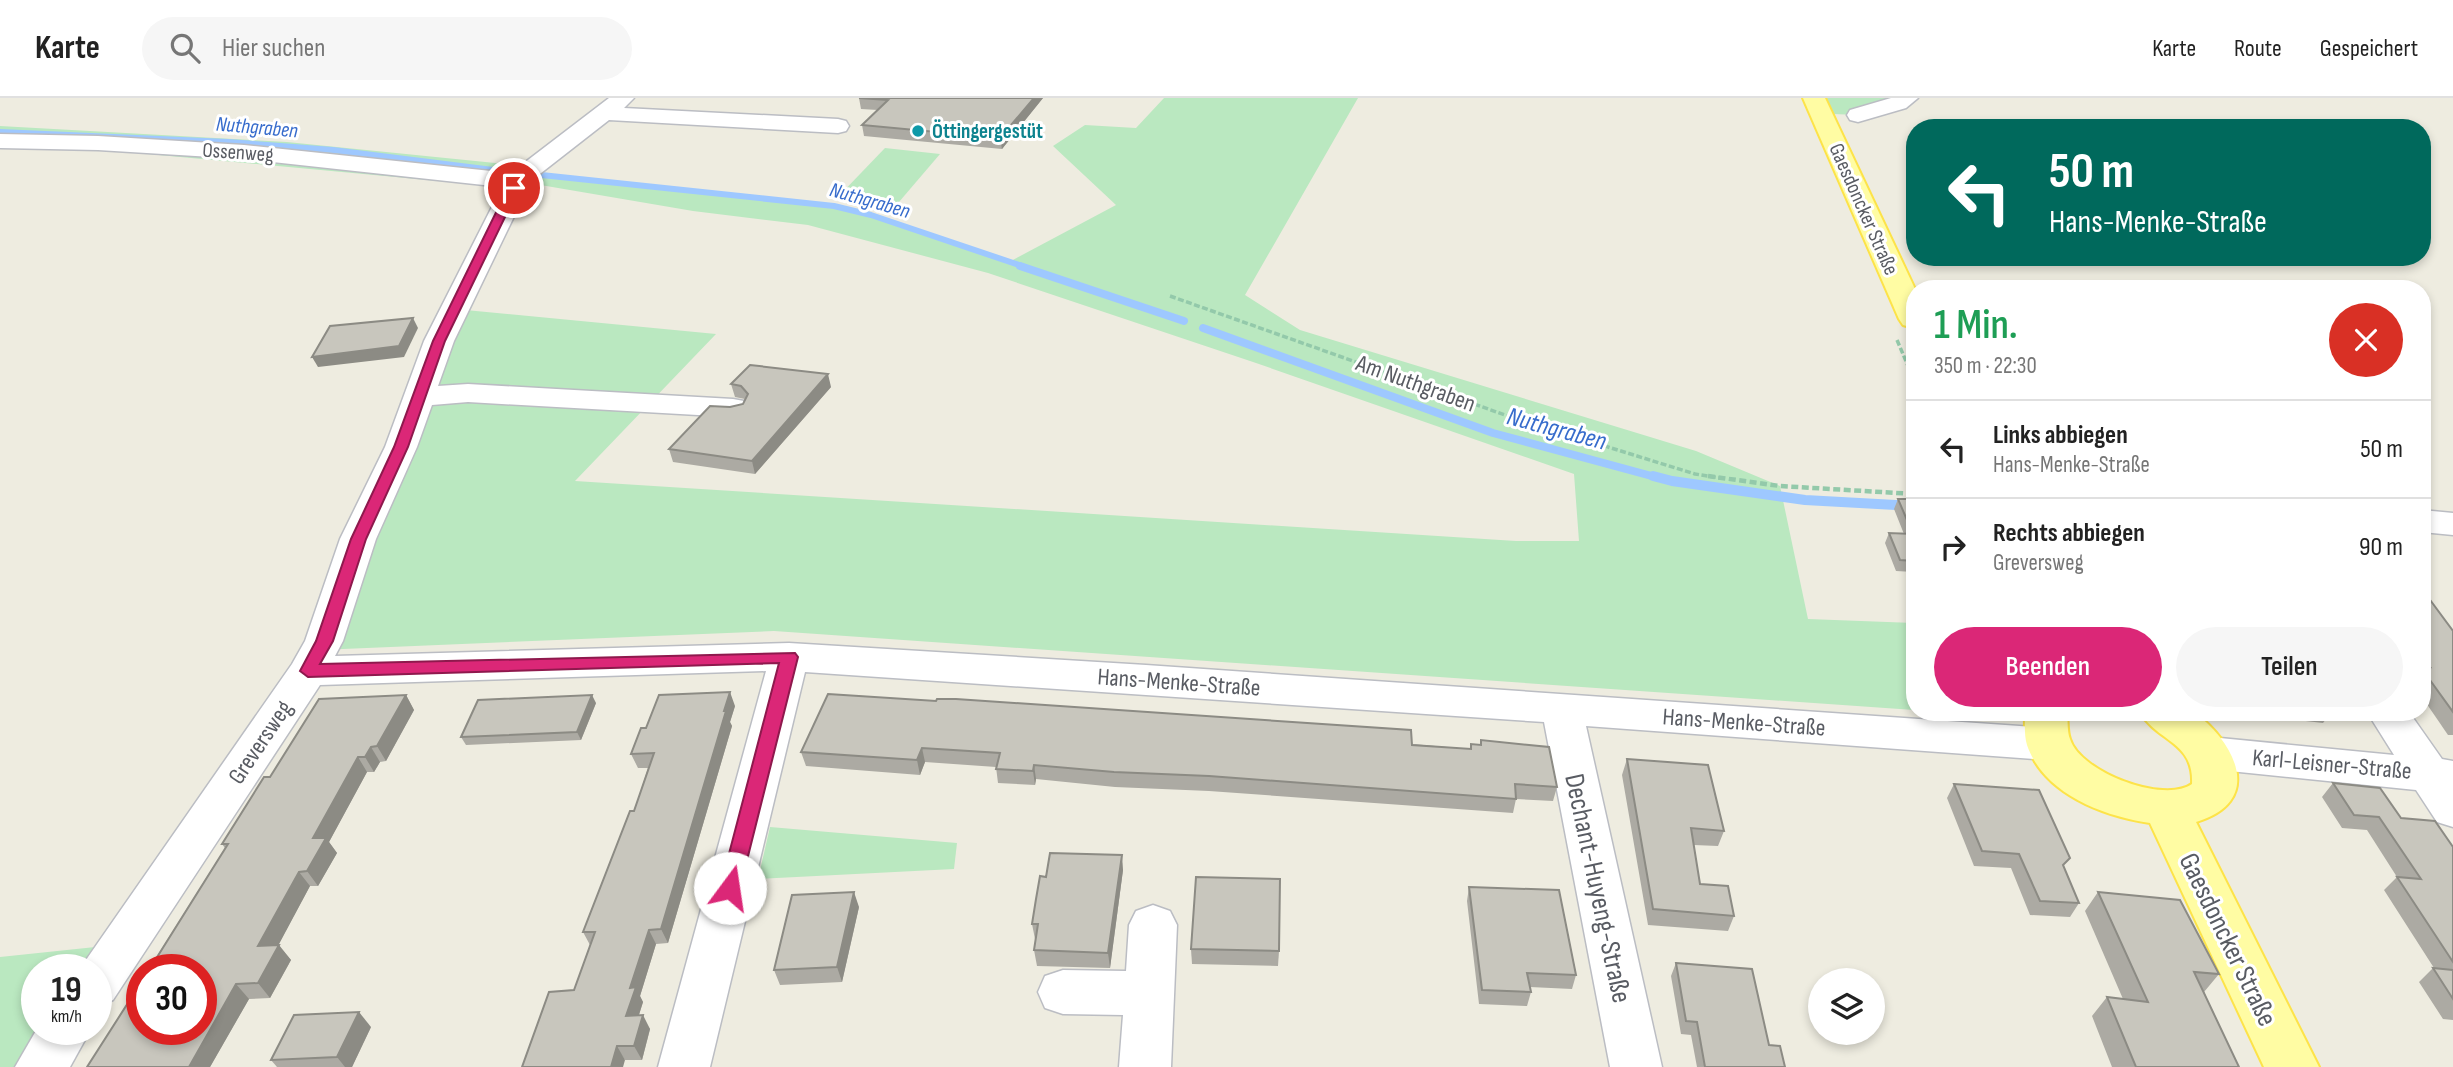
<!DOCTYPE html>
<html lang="de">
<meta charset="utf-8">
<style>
:root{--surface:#fff;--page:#f6f6f6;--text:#222;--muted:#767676;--line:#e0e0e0;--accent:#db2777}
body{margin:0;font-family:"Sofia Sans Condensed",sans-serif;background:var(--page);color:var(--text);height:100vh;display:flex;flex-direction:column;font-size:26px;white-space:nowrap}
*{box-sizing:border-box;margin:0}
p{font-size:23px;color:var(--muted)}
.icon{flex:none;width:38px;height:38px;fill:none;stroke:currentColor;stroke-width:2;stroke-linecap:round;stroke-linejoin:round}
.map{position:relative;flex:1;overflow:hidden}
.sheet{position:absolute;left:1906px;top:182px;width:525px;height:441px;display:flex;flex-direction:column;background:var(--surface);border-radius:28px;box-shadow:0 4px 10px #0003}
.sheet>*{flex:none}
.guide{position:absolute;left:1906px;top:21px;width:525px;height:147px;border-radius:28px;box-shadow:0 4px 10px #0003;background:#00695c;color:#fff;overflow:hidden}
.fabs{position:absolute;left:1808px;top:870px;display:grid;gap:14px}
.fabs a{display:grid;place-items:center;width:77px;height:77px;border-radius:50%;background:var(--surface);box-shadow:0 4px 10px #0003;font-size:35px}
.speed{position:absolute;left:21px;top:856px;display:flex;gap:14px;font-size:35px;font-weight:700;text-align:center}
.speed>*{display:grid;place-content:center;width:91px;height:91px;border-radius:50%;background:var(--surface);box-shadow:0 4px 10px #0003;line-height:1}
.speed small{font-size:18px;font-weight:400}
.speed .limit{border:10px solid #d22;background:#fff;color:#111}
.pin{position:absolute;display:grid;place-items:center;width:60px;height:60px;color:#fff;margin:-30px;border:4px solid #fff;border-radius:50%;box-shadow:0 2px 7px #0007}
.me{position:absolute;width:77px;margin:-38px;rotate:14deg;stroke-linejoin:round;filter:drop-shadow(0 0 5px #0008)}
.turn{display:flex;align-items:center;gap:24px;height:147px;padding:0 28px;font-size:32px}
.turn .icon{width:91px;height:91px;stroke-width:2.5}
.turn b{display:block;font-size:49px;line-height:60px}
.round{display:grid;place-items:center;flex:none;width:74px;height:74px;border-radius:37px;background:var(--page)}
.headline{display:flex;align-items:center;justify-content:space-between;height:119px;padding:0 28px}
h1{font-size:42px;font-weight:600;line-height:52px;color:#1e9e55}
.cta{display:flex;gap:14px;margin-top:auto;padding:14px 28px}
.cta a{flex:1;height:80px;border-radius:42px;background:var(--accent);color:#fff;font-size:28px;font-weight:600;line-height:80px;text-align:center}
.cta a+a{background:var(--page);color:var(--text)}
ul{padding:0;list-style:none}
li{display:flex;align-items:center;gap:21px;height:98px;padding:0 28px;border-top:2px solid var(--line)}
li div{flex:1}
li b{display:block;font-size:26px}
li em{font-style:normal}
header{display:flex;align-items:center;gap:42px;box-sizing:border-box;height:98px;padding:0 35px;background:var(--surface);border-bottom:2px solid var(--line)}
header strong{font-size:33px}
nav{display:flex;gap:38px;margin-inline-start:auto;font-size:24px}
.search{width:490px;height:63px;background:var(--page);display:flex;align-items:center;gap:18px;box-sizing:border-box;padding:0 24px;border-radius:38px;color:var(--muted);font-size:26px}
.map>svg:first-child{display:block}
.green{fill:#bae8c0}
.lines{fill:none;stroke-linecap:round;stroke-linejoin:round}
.stream-far2{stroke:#9ec8ff;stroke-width:6}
.stream-far1{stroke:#9ec8ff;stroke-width:8}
.stream{stroke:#9ec8ff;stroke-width:10}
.minor-casing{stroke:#bbbdc3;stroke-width:3}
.major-casing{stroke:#fde349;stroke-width:4}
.path-far1{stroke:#93c9aa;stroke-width:3.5;stroke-dasharray:6 2.5;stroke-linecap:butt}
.path{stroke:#93c9aa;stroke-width:4.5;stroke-dasharray:7 3.5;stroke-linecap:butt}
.minor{fill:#fff;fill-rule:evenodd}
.major{fill:#fffca3;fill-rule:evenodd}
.wall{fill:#acaaa3}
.shaded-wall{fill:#8c8b84}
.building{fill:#c8c6bd;stroke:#8c8b84;stroke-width:2}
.route{fill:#db2777;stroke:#8e194d;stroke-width:2}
.culture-dot{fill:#0f9aa8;stroke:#fff;stroke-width:2.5}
.labels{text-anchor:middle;stroke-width:6;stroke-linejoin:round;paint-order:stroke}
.far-water-label{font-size:21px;font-style:italic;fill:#376ccc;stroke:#fff}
.far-culture-label{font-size:21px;font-weight:bold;fill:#0d838f;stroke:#fff;text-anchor:start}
.far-street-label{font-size:21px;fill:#595c63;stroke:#fff}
.street-label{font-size:24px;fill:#595c63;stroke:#fff}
.water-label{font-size:26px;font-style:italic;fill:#376ccc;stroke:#fff}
.near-street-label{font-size:28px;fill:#595c63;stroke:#fff}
</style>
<header>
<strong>Karte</strong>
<div class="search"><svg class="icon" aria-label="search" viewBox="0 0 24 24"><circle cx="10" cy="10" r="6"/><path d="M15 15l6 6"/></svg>Hier suchen</div>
<nav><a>Karte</a><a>Route</a><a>Gespeichert</a></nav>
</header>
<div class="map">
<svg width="2453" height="969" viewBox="0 0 2453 969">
<rect width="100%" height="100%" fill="#eeece0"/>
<g class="green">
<polygon points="1164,0 1358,0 1245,197 1300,232 1696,353 1780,388 1808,521 1914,525 1914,612 774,533 319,552 455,211 716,236 575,383 1516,443 1579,443 1574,376 1256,265 988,175 808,127 693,113 517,83 514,90 94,51 0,48 0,28 287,44 534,69 526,76 834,108 871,117 1009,164 1116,107 1053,48 1085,27 1136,30"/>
<polygon points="1826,0 1907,0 1858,17 1833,16"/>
<polygon points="885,50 940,56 893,111 836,101"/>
<polygon points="770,729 957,745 954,771 758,781"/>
<polygon points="124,846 96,872 37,872 37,931 66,931 41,969 0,969 0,859"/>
</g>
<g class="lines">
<g class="stream-far2">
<polyline points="0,34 228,44 333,52 509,74"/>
<polyline points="532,76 834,108 871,117 1025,169"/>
</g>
<g class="stream-far1">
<polyline points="1020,168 1184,223"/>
<polyline points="1203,230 1493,335 1659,380"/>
</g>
<polyline class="stream" points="1653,378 1672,383 1805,402 1914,408"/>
<g class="minor-casing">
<g id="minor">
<polygon points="609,0 634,0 624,10 838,21 846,23 849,28 846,33 838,35 609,22 527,86 521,104 454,243 438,288 468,286 733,301 744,303 749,310 744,317 733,319 468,304 432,307 417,349 376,441 343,543 335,558 789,545 1146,567 2048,630 2063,635 2069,646 2063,657 2048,662 1586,628 1662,969 1610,969 1544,624 805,574 710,969 658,969 766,573 320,587 113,902 96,909 96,872 79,872 292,566 305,543 340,441 385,349 424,243 502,89 244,61 98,52 0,50 0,36 98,38 244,47 511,75"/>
<polygon points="1891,0 1918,0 1906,10 1858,24 1850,22 1847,17 1850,12"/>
<polygon points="2422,412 2453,415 2453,437 2422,434"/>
<polygon points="2367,614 2409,614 2442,661 2453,663 2453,729 2437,724 2416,692 2210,671 2195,666 2189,655 2195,644 2210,639 2394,657"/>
<polygon points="1153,807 1170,813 1177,827 1171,969 1119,969 1123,917 1063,916 1045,910 1038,894 1045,878 1063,872 1126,873 1129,827 1136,813"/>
<polygon points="37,931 91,931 70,969 15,969"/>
</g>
</g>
<g class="major-casing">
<g id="major">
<polygon points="1803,0 1825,0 1915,191 1914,230 1903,227 1899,221"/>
<path d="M 2025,614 L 2067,614 C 2068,622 2067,634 2070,641 C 2080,674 2164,706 2192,686 C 2194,643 2157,644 2140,614 L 2194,614 C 2237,646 2264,704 2196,724 L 2319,969 L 2264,969 L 2150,725 C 2103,718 2044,696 2027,647 C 2024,638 2025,624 2025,614 Z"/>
</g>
</g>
<g class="path-far1">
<polyline points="1170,198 1505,317 1695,376 1720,380"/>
<polyline points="1897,242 1914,282"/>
</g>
<polyline class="path" points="1708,378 1780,388 1914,396"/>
<use href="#minor" class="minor"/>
<use href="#major" class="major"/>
</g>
<g class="wall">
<polygon points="859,0 1043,0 1002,51 864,38 862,27 878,12 861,11"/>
<polygon points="731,286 831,289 755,376 673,364 669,351 730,309 743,306 745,301 735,299"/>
<polygon points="1898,401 1914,401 1914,474 1896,473 1885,445 1889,435 1904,436 1894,411"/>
<polygon points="2422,491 2453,533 2453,637 2448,637 2422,599"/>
<polygon points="828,596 1470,651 1471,646 1480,647 1481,642 1557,689 1553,703 1516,701 1513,715 1209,693 1115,689 1036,681 1035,687 998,685 996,669 925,664 920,677 806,668 801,654"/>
<polygon points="406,597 414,612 386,663 380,664 374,674 367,674 329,744 337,755 318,788 310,788 278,847 291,862 270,900 249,901 210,969 87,969 225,750 222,746 270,679"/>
<polygon points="596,605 581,642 466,647 461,639"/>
<polygon points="735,608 730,624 732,628 668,845 656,846 640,898 643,904 639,917 650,931 642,962 625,962 574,892 590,847 583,834 634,713 648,670 638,670 631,656 646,630"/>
<polygon points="2268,614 2338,614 2336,616 2330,616 2323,625 2270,619"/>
<polygon points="1627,661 1724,733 1718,748 1694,747 1700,786 1734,818 1728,833 1648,827 1622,677"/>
<polygon points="2333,685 2401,720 2453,749 2453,922 2443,921 2419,884 2433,870 2434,870 2384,792 2397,779 2367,732 2342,730 2322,699"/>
<polygon points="1954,686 2064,769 2079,805 2070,819 2030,817 2011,770 1974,768 1947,700"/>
<polygon points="1123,772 1110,870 1037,868 1034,852 1036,841 1035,841 1032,826 1046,779"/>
<polygon points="1469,789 1576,877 1572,891 1530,889 1531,894 1527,908 1479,906 1467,803"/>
<polygon points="2098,794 2219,876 2204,894 2239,969 2112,969 2092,918 2107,899 2123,901 2085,813"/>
<polygon points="859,809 842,884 780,887 774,872"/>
<polygon points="1191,851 1279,853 1278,868 1192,866"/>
<polygon points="1676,865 1769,947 1785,969 1697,969 1691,937 1681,936 1671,878"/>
<polygon points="371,929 352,969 277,969 271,962"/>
</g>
<g class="shaded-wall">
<polygon points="1034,0 1043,0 1002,51 1000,40"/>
<polygon points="413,220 418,230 404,259 318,269 312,259"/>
<polygon points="828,276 831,289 755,376 752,363"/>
<polygon points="730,594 735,608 730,624 732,628 668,845 661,831"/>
<polygon points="406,597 414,612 386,663 377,648"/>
<polygon points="592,597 596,605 581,642 577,634"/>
<polygon points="371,649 380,664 374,674 365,659"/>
<polygon points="922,650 925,664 920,677 917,662"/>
<polygon points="358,659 367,674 329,744 337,755 318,788 307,773 313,740"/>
<polygon points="1034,667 1036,681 1035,687 1033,673"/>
<polygon points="1122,757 1123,772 1110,870 1108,855"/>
<polygon points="299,774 310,788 270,863 258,848"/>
<polygon points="854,794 859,809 842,884 837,869"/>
<polygon points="649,832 656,846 640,898 643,904 634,932 626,918 630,890"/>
<polygon points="279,847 291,862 270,900 258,885"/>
<polygon points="236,886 249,901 210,969 189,969"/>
<polygon points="359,914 371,929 352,969 345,969 337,959"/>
<polygon points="643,917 650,931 642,962 634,948"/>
<polygon points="617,948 625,962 623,969 611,969"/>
</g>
<g class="building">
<polygon points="859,0 1034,0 1000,40 862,27 888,2"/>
<polygon points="413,220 399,248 312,259 330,228"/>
<polygon points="750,267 828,276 752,363 669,351 710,308 730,309 743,306 748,296 741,288 731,286"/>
<polygon points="1898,401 1914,401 1914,463 1900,462 1889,435 1913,436"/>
<polygon points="2422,491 2453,533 2453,614 2422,571 2422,568 2430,569 2422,559"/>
<polygon points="730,594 724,613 726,613 661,831 649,832 630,890 636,889 626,918 643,917 634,948 617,948 611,969 522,969 549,894 574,892 595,834 583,834 630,713 634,713 654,655 631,656 641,630 646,630 659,597"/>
<polygon points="828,596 936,603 937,601 956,601 1411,632 1412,647 1471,651 1471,646 1481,647 1481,642 1549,649 1557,689 1515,686 1516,701 1209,678 1114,674 1034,667 1033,673 996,671 1000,655 922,650 917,662 801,654"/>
<polygon points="406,597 377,648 371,649 365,659 358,659 313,740 326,740 307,773 299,774 258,848 279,847 258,885 236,886 189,969 87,969 142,883 142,931 201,931 201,872 149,872 228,746 222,746 264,679 270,679 319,601"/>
<polygon points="592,597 577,634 461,639 478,602"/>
<polygon points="1627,661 1708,667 1724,733 1691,730 1700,786 1728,788 1734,818 1653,811"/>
<polygon points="2333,685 2380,690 2401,720 2435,723 2453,749 2453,864 2397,779 2421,781 2379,719 2354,717"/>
<polygon points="1954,686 2039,692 2070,760 2063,767 2079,805 2040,803 2019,756 1982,753"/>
<polygon points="1050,755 1122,757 1108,855 1034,852 1038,826 1032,826 1036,801 1040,778 1046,779"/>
<polygon points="1196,779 1280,781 1279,853 1191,851"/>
<polygon points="1469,789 1559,792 1576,877 1527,875 1531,894 1482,892"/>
<polygon points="854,794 837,869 774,872 792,797"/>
<polygon points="2098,794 2180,802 2219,876 2194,874 2239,969 2136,969 2107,899 2148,904"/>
<polygon points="1676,865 1752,871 1769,947 1780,948 1785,969 1705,969 1697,924 1686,923"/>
<polygon points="2433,870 2453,872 2453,901"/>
<polygon points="359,914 337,959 271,962 294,917"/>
</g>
<polygon class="route" points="514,86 519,90 445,243 408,349 366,441 333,543 320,566 795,555 798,559 740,790 737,795 730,798 723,795 720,790 779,565 308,579 300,573 316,543 351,441 394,349 433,243 508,90"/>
<circle class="culture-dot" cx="918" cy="33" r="7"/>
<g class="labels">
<g class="far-water-label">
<text transform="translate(257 29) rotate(5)" y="7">Nuthgraben</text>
<text transform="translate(870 102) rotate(16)" y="7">Nuthgraben</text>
</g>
<g class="far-culture-label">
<text x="932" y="40">Öttingergestüt</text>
</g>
<g class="far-street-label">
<text transform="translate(238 54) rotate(4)" y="7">Ossenweg</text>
<text transform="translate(1864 111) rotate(66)" y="7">Gaesdoncker Straße</text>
</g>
<g class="street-label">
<text transform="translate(1416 285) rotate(20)" y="8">Am Nuthgraben</text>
<text transform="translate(1179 584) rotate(4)" y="8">Hans-Menke-Straße</text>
<text transform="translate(1744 624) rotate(4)" y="8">Hans-Menke-Straße</text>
<text transform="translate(260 644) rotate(-56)" y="8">Greversweg</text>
<text transform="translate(2332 666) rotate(5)" y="8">Karl-Leisner-Straße</text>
</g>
<g class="water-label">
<text transform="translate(1557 330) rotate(15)" y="9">Nuthgraben</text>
</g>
<g class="near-street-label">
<text transform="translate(1599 790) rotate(78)" y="10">Dechant-Huyeng-Straße</text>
<text transform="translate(2229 841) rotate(64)" y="10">Gaesdoncker Straße</text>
</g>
</g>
</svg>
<div class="fabs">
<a><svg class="icon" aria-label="layers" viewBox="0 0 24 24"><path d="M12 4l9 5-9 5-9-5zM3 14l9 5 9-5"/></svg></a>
</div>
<div class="speed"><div>19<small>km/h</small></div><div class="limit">30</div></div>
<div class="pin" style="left:514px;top:90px;background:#d93025"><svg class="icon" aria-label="arrive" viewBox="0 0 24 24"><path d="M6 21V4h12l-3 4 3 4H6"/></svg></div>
<svg class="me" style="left:730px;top:790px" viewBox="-20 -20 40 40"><circle r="19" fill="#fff"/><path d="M0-13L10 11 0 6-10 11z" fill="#db2777"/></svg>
<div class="guide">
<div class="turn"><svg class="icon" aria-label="left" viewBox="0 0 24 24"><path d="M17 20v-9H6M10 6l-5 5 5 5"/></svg><div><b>50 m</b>Hans-Menke-Straße</div></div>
</div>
<section class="sheet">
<div class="headline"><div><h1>1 Min.</h1><p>350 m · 22:30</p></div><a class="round" style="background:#d93025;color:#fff"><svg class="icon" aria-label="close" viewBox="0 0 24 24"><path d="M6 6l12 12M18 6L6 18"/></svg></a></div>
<ul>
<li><svg class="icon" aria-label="left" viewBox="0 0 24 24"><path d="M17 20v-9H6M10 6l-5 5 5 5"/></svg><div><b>Links abbiegen</b><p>Hans-Menke-Straße</p></div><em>50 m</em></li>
<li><svg class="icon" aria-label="right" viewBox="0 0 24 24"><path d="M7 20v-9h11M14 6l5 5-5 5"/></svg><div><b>Rechts abbiegen</b><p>Greversweg</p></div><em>90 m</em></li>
</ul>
<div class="cta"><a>Beenden</a><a>Teilen</a></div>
</section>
</div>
